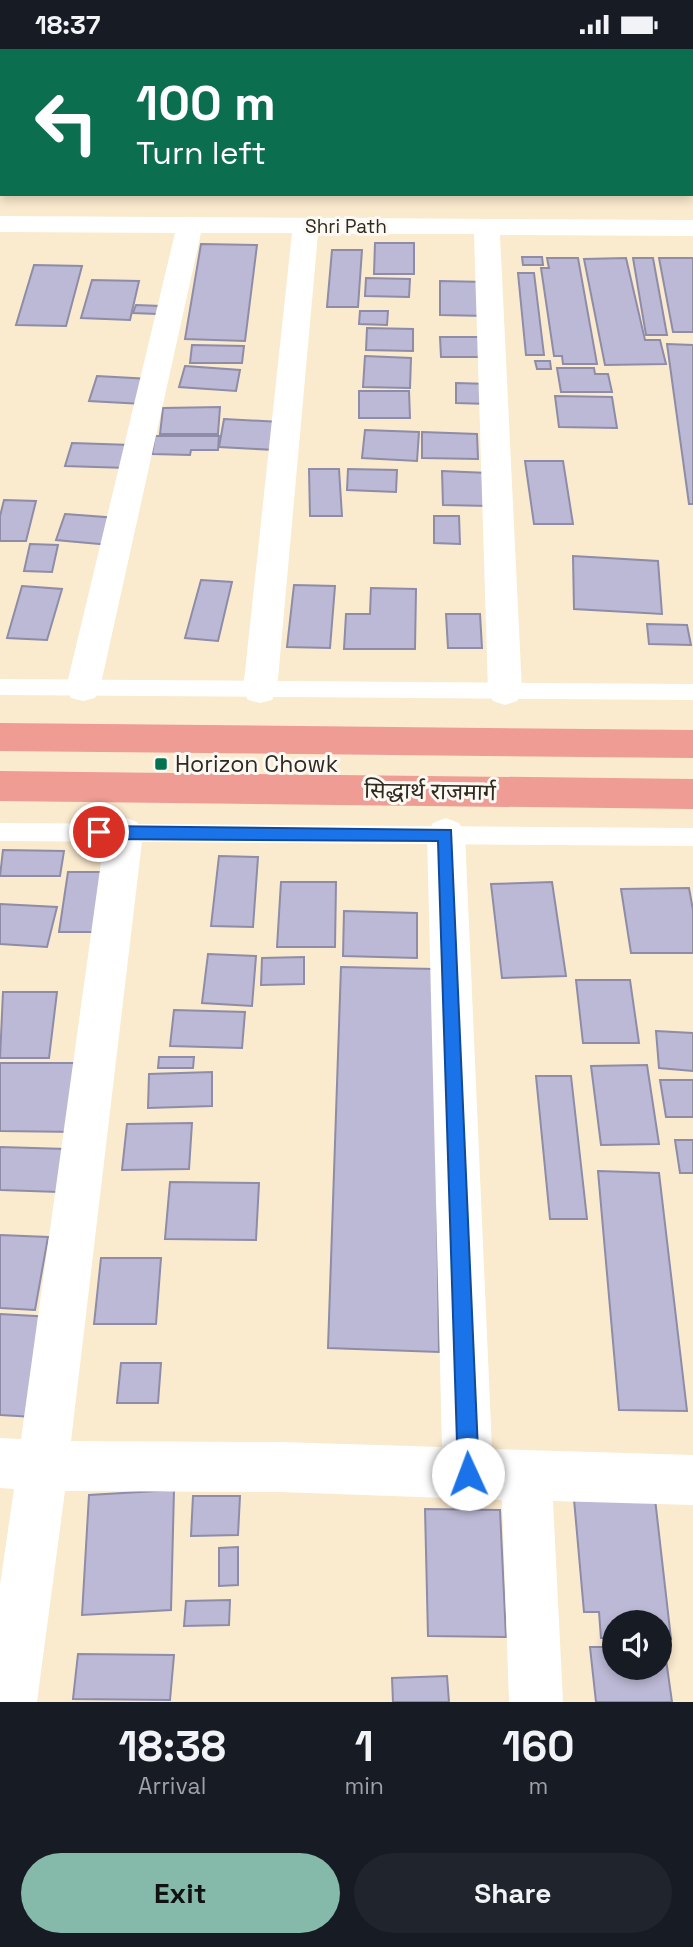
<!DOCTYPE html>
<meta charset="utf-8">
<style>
:root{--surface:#171b24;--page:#20242c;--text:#f1f3f6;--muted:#9ea1a6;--accent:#85b9aa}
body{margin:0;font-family:"Space Grotesk","Noto Sans Devanagari",sans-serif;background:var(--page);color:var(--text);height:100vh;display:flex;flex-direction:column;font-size:26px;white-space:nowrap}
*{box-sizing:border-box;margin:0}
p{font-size:23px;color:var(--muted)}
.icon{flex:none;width:38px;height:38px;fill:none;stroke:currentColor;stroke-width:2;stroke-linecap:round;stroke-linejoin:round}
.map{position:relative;height:1653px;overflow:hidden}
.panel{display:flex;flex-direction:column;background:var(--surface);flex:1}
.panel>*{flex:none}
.top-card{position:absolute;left:0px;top:0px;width:693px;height:147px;box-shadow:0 4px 10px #0003;background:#0b6e4f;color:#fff;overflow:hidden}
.tools{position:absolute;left:602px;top:1561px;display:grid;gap:14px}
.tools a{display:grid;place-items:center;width:70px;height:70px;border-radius:50%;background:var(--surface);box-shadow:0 4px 10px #0003;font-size:35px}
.pin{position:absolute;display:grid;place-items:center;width:60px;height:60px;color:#fff;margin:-30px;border:4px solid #fff;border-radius:50%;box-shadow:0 2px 7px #0007}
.me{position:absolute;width:77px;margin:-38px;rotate:358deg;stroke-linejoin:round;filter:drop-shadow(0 0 5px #0008)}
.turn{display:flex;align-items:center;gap:24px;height:147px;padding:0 21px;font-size:32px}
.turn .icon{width:91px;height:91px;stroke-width:2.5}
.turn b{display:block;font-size:49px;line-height:60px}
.eta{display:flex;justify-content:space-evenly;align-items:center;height:119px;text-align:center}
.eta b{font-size:42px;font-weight:700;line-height:49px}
.button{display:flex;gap:14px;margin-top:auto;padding:14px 21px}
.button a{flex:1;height:80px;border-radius:42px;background:var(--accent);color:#111;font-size:28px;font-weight:700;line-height:80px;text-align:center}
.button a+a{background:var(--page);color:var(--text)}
.status{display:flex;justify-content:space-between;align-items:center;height:49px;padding:0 35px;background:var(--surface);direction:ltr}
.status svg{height:19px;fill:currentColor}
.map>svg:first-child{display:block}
.building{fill:#bcb9d6;stroke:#8e8ca7;stroke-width:2}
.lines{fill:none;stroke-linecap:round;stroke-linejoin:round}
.service{fill:#fff;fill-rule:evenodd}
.minor{fill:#fff;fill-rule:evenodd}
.trunk{fill:#ee9c94;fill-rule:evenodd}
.route{fill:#1a73e8;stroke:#114b97;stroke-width:2}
.poi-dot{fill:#01734d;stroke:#fcf9f4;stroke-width:2.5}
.labels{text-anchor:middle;stroke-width:6;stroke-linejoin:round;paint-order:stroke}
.far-street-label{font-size:19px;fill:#2f291e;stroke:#fcf9f4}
.poi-label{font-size:23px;fill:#2f291e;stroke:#fcf9f4;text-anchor:start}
.street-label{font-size:23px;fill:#2f291e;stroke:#fcf9f4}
</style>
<div class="status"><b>18:37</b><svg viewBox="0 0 49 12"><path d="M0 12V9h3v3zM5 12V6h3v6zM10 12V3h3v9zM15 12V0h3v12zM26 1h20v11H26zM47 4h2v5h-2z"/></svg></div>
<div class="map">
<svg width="693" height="1653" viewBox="0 0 693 1653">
<rect width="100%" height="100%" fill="#faeace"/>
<g class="building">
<polygon points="375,194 414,194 414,225 374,225"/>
<polygon points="201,195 257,196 245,292 185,290"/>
<polygon points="332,201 362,201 358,258 327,258"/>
<polygon points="522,208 542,208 543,216 523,216"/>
<polygon points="547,209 578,209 597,315 563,315 562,307 554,307 541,219 549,219"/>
<polygon points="626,209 645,291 660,291 666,315 605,316 584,210"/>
<polygon points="633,209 653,209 667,286 646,286"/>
<polygon points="659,209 693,209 693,283 673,283"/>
<polygon points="34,216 82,217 66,277 16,276"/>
<polygon points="518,224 534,224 544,306 526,306"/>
<polygon points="366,229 410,230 409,248 365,247"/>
<polygon points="92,231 139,232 130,271 81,269"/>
<polygon points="440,232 485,233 486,267 440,266"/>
<polygon points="136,256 160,257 157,265 133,264"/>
<polygon points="360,262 388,262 387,276 359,275"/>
<polygon points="367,279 413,280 413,302 366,301"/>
<polygon points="440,288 484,288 486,308 441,308"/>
<polygon points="667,295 693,296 693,455 689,455"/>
<polygon points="192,296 244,297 242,314 190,314"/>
<polygon points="365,307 411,309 410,339 363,338"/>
<polygon points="535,312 550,312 551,320 537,320"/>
<polygon points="185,317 240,321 236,342 179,338"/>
<polygon points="557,319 594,319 595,325 608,325 612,343 561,343"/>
<polygon points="97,327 150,330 143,355 89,352"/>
<polygon points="456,334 489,335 489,355 456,354"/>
<polygon points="359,342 409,342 410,369 359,369"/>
<polygon points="555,347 612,348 617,379 559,378"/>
<polygon points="220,358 218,385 160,385 163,359"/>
<polygon points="224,370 280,373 275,401 219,398"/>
<polygon points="365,381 419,383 417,412 362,409"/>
<polygon points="422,383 477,385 478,410 422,409"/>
<polygon points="155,387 219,387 218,401 191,401 190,406 152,405"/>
<polygon points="72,394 131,396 127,419 65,417"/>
<polygon points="525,412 563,412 573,475 534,475"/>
<polygon points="309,420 339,420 342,467 310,467"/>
<polygon points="348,420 397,421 396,443 347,441"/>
<polygon points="442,422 488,424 489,457 443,456"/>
<polygon points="4,451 36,452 26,492 0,492 0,467"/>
<polygon points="65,465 118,469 110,496 56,491"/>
<polygon points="434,467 459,467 460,495 434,494"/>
<polygon points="30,495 58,496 52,523 24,522"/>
<polygon points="573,507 658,512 662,565 574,560"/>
<polygon points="201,531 232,533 218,592 185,589"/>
<polygon points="294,536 335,537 330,599 287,598"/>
<polygon points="22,537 62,540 47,591 7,589"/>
<polygon points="371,539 416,540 415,600 344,600 346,565 370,565"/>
<polygon points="446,565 480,565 482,599 448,599"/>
<polygon points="647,575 687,576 691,596 649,595"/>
<polygon points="3,801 64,802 60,827 0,827"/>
<polygon points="219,807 258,808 253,878 211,877"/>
<polygon points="68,823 115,823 107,883 59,883"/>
<polygon points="281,833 336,833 335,898 277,898"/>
<polygon points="552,833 566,927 502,929 491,835"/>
<polygon points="689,839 693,861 693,904 631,904 621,840"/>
<polygon points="0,855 57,858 47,898 0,895"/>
<polygon points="344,862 417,864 417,909 343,907"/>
<polygon points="208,905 256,907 252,957 202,954"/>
<polygon points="304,908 304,935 261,936 262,909"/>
<polygon points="341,918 434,920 439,1303 328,1299"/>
<polygon points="576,931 630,931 639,994 583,994"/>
<polygon points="3,943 57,943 49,1009 0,1009"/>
<polygon points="174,961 245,963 242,999 170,997"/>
<polygon points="656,982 693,984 693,1022 659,1019"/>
<polygon points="159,1008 194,1008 193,1019 158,1019"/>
<polygon points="0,1014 87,1014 78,1083 0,1082"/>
<polygon points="647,1016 659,1095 601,1096 591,1017"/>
<polygon points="212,1023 212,1057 148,1059 149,1025"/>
<polygon points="536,1027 571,1027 587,1170 550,1170"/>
<polygon points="660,1031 693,1031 693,1068 666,1068"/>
<polygon points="192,1074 189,1120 122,1121 127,1075"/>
<polygon points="675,1091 693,1091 693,1124 680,1124"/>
<polygon points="0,1098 66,1100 59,1143 0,1141"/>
<polygon points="598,1122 659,1124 687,1362 619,1361"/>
<polygon points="170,1133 259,1134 256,1191 165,1190"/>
<polygon points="0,1186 48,1188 35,1261 0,1259"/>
<polygon points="101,1209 161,1209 156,1275 94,1275"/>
<polygon points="0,1265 52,1268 34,1368 0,1366"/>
<polygon points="121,1314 161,1314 158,1354 117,1354"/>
<polygon points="573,1439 654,1441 671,1590 660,1590 660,1573 614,1573 614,1589 601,1589 599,1563 584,1563"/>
<polygon points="174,1441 171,1561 82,1566 89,1446"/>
<polygon points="193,1447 240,1447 238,1486 191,1487"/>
<polygon points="425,1460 500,1461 506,1588 428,1587"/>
<polygon points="238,1498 238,1536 219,1537 219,1499"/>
<polygon points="230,1551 229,1576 184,1577 186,1552"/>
<polygon points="664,1596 672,1653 596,1653 590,1598 614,1598 614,1619 660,1619 660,1597"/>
<polygon points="78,1605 174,1606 170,1651 73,1650"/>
<polygon points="447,1627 449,1653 393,1653 392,1629"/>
</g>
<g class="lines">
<g class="service">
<polygon points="0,630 693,635 693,651 0,646"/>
<polygon points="0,774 693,779 693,797 0,792"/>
</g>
<g class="minor">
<polygon points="63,0 139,0 140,2 64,2"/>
<rect x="459" y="0" width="22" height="2"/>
<polygon points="0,167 693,171 693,187 500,186 522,642 517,652 505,656 493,652 488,642 474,185 318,185 277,641 272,651 260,654 248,651 243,641 292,184 201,184 100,639 95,649 83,652 71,649 66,639 175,184 0,183"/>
<polygon points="124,768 137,773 143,784 71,1392 280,1393 442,1398 427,785 433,774 446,769 459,774 465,785 492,1400 693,1406 693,1456 553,1452 563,1653 509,1653 502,1451 280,1443 65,1442 37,1653 0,1653 0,1536 14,1440 0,1439 0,1389 21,1390 105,784 111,773"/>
</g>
<g class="trunk">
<polygon points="0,674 693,681 693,709 0,702"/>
<polygon points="0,722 693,730 693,760 0,752"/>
</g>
</g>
<polygon class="route" points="99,777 451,781 479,1425 476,1433 468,1436 461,1433 458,1425 438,792 99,790 91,783"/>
<rect class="poi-dot" x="154" y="708" width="14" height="14" rx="3.5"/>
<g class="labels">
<g class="far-street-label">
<text x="346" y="184">Shri Path</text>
</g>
<g class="poi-label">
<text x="175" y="723">Horizon Chowk</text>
</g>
<g class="street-label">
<text transform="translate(430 742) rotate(1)" y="8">सिद्धार्थ राजमार्ग</text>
</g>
</g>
</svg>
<div class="tools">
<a><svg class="icon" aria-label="sound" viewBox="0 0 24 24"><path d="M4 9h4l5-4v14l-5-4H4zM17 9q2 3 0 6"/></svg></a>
</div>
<div class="pin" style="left:99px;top:783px;background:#d93025"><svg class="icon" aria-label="arrive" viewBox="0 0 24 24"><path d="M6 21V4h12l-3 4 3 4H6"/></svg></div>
<svg class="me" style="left:468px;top:1425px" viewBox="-20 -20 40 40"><circle r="19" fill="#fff"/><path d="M0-13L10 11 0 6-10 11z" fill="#1a73e8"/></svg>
<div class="top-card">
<div class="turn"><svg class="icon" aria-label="left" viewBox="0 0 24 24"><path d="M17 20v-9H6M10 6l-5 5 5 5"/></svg><div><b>100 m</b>Turn left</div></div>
</div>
</div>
<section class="panel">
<div class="eta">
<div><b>18:38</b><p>Arrival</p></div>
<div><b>1</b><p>min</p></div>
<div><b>160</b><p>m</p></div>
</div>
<div class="button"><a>Exit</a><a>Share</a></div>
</section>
